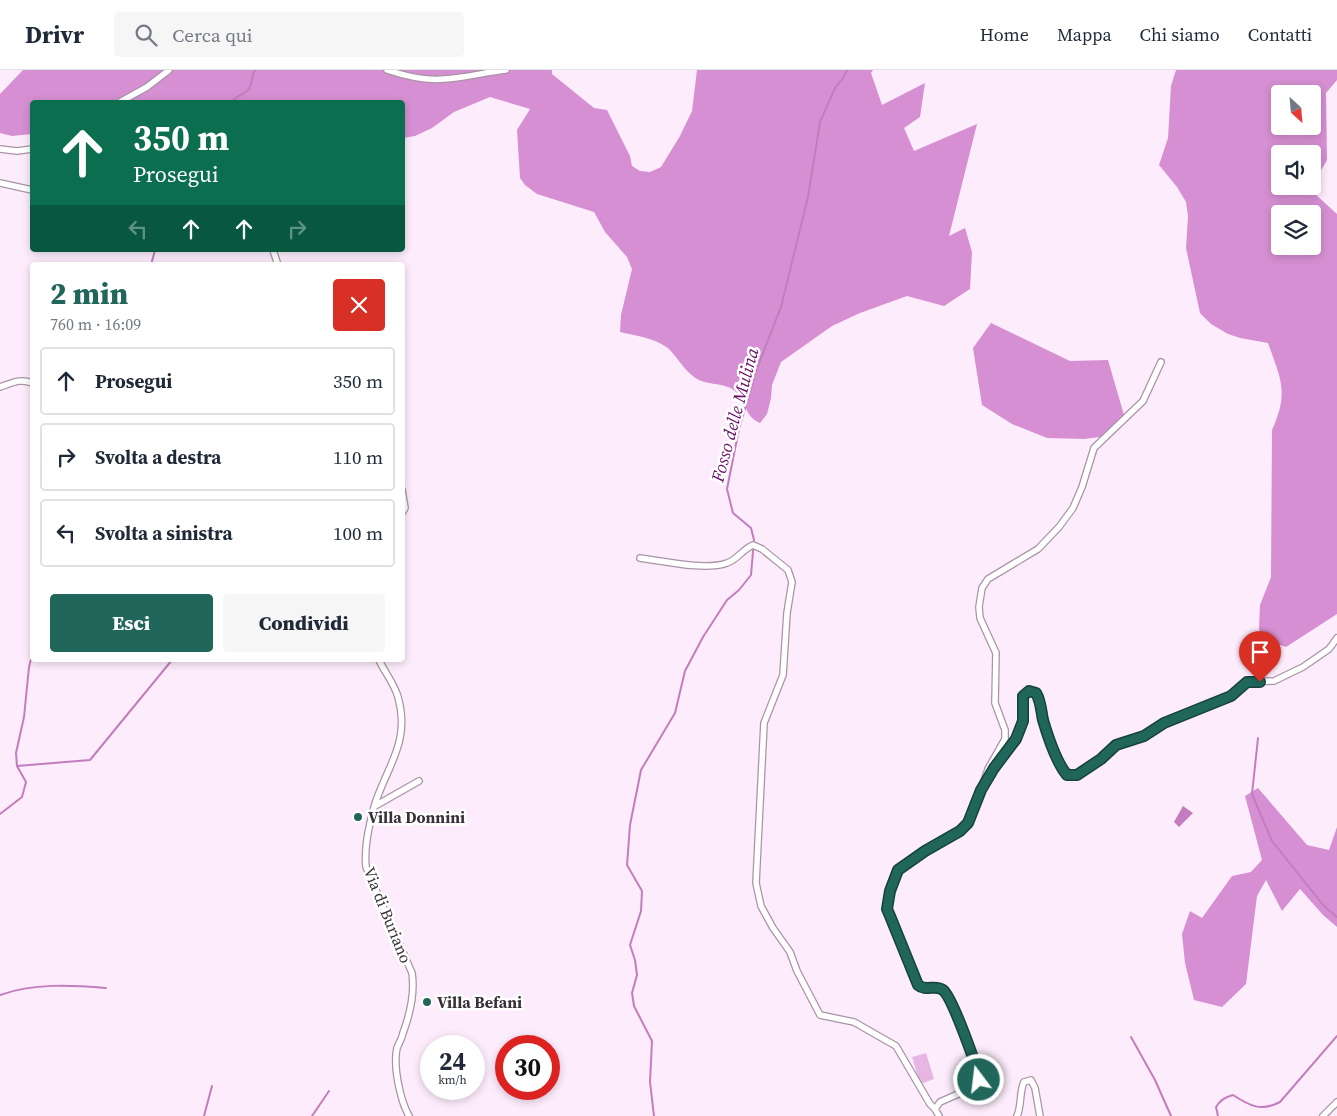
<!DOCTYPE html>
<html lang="it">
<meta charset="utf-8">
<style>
:root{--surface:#fff;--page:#f6f6f7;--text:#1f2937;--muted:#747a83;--line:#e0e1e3;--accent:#20665a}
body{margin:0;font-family:"Source Serif 4",serif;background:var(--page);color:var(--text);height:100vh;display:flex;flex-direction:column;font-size:19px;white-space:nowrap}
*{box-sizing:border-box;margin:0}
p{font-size:16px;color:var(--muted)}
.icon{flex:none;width:28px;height:28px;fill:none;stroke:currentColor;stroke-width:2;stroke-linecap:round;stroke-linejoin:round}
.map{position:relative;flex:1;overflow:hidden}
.sheet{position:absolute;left:30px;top:192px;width:375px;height:400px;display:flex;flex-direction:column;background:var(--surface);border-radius:5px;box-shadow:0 2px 8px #0003}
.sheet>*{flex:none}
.guide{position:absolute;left:30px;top:30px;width:375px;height:152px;border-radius:5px;box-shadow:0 2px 8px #0003;background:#0b6e4f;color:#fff;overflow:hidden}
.needle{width:32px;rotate:154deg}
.fabs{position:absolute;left:1271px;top:15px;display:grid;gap:10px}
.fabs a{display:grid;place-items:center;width:50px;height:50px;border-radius:5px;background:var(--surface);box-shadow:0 2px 8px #0003;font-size:25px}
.speed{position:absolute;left:420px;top:965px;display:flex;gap:10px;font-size:25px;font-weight:700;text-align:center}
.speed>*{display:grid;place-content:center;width:65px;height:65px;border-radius:50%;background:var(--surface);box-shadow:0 2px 8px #0003;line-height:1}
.speed small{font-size:12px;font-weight:400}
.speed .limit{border:8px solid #d22;background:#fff;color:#111}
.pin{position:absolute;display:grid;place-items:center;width:42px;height:42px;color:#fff;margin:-51px -21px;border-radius:50% 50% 50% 0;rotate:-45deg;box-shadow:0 0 5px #0007}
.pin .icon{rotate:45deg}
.me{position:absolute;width:55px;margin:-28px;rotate:345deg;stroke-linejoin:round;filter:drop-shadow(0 0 4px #0008)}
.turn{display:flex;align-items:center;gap:18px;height:105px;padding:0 20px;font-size:22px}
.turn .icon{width:65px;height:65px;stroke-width:2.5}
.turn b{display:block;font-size:35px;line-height:42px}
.lanes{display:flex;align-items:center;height:48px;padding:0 20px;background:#0003;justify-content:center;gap:25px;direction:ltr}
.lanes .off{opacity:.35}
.round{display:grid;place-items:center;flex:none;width:52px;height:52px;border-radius:5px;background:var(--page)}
.overview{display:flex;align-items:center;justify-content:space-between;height:85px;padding:0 20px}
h1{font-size:30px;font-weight:800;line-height:38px;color:var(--accent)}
.primary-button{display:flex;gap:10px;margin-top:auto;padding:10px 20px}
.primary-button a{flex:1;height:58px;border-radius:5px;background:var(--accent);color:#fff;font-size:20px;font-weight:800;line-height:58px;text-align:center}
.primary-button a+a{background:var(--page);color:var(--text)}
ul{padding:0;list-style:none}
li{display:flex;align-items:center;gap:15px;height:68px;margin:0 10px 8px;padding:0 10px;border:2px solid var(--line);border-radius:5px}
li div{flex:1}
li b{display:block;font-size:19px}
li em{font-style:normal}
header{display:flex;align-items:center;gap:30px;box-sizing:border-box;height:70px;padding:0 25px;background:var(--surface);border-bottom:1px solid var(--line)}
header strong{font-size:24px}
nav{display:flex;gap:28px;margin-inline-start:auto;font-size:18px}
.search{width:350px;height:45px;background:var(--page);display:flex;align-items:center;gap:12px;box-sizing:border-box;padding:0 18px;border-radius:5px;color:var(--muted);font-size:19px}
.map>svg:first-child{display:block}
.green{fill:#e7b6e3}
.forest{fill:#d68fd2;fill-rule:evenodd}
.water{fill:#c37dbf}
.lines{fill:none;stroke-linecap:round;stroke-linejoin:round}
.stream{stroke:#c37dbf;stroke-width:2}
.street-casing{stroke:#a894a6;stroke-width:8}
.street{stroke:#fff;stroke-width:5.5}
.route-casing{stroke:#15423a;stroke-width:12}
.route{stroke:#20665a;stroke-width:9}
.poi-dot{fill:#20665a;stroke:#fff;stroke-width:2}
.labels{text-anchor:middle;stroke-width:5;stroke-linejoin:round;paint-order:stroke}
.poi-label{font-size:16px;font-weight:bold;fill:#383037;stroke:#fff;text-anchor:start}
.street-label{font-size:16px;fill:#383037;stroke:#fff}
.water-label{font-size:18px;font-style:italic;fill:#691267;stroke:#fff}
</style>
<header>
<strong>Drivr</strong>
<div class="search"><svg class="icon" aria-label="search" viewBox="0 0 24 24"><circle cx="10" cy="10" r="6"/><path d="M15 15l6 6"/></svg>Cerca qui</div>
<nav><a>Home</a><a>Mappa</a><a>Chi siamo</a><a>Contatti</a></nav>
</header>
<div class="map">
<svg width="1337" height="1046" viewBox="0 0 1337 1046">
<rect width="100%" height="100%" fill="#fdecfc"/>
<polygon class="green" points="926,983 934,1009 920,1014 912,987"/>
<g class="forest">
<path d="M 23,0 L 552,0 L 552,4 L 594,38 L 607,40 L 630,86 L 632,96 L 640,101 L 650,102 L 661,97 L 680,66 L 692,41 L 697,0 L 873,0 L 871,3 L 882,35 L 925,13 L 920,47 L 904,58 L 914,81 L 977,54 L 949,166 L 965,158 L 972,182 L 970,219 L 944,236 L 907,226 L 860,243 L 832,256 L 781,292 L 772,315 L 771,328 L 767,344 L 760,353 C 743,345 749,335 738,324 C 728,312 712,316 699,310 C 687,304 679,290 670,280 C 657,268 636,266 620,262 L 621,245 L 632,199 L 627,187 L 605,162 L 594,142 L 537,124 L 525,115 L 520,108 L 517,60 L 530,39 L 490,27 L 454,42 L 432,58 L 415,66 L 403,68 L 402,32 L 32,32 L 32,64 L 12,66 L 0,63 L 0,24 Z"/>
<path d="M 1176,0 L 1337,0 L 1337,10 L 1326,23 L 1327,90 L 1318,106 L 1314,123 L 1337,144 L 1337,544 L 1286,577 L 1266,570 L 1259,559 L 1260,535 L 1271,507 L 1272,360 C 1289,322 1281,310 1268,273 L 1240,268 L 1228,264 L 1211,254 L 1200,243 L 1186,178 L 1188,146 L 1186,132 L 1177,117 L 1159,95 L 1168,68 L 1171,16 ZM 1280,24 L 1312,24 L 1312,56 L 1280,56 ZM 1280,84 L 1312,84 L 1312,116 L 1280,116 ZM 1280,144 L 1312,144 L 1312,176 L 1280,176 Z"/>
<polygon points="991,253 1070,291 1108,290 1124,345 1100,367 1084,369 1047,368 1012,354 982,335 973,278"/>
<polygon points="1258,718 1307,775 1329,780 1337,757 1337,857 1323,845 1300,819 1282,841 1266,810 1257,826 1246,914 1222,937 1194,930 1185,893 1182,864 1190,841 1202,848 1232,806 1251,802 1262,790 1245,726"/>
</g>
<polygon class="water" points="1183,736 1193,743 1179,757 1174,752"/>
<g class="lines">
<g class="stream">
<path d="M 231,32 C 235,26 243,25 248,20 C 253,14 251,6 255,0"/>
<polyline points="151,195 155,180"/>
<polyline points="1258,668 1252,724 1272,771 1324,836 1337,847"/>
<polyline points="17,696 90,690 172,590"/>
<polyline points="0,744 22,727 26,712 17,696 16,683 24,647 29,597 32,585"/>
<path d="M 0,925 C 33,913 72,915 106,918"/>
<polyline points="1131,967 1155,1010 1171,1046"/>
<polyline points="204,1046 212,1016"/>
<polyline points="312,1046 329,1021"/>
<polyline points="654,1046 650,1012 652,971 634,936 632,923 637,905 635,890 630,875 641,841 642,821 627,795 630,755 641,700 675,643 685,601 703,567 727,530 739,520 751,505 754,470 751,458 733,443 727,419 739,359 756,301 781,237 808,127 820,52 835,18 843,8 847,0"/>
<path d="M 1218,1046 L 1216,1037 C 1220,1030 1225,1027 1233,1025 C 1250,1036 1261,1042 1280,1032 L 1337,966"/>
</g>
<g class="street-casing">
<g id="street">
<path d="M 387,0 C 405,6 425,11 444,9 C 465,8 486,2 506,0"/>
<polyline points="120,32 147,17 169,0"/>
<polyline points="0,79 17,81 32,79"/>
<polyline points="0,113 32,120"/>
<polyline points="273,180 278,195"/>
<path d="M 0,317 C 12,313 20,308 32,313"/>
<polyline points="402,420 405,438 402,443"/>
<path d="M 640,488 C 663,491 705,501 727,493 C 737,490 743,479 753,475 L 762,479 L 788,500 L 792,512 L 787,543 L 783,605 L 764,653 L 756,813 L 761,836 L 773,858 L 790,882 L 797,901 L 820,945 L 854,952 L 896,976 L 930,1034 L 935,1039"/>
<path d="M 379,590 C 385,603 394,613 398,627 C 411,673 386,697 374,737 C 369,756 364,777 366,797 L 412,903 C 415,923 410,944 403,963 C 402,968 399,973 397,978 C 393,996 400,1030 409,1046"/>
<path d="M 983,718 L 994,698 L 1016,669 L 1023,651 L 1023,626 L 1029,621 L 1036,623 C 1041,631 1041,641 1043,650 C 1048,667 1056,692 1067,705 L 1077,705 L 1101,689 L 1116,675 L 1144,666 L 1164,653 L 1231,626 L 1247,612 L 1274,611 L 1303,597 L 1329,579 L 1337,568"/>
<polyline points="375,736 419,711"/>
<path d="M 939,1046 L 935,1039 L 940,1032 L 974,1017 L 977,1015 L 978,1005 L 951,932 C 949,927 946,921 941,919 C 928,912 924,927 914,908 L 887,839 L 890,821 L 898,801 L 904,795 L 960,761 L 968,753 L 981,720 L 988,699 L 1005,669 L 1005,660 L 995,633 L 996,583 L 980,548 L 979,537 L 982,518 L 988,509 L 1038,479 L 1059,457 L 1073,438 L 1082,417 L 1094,378 L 1143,331 L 1161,292"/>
<path d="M 1017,1046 C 1022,1035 1019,1023 1024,1012 L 1031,1010 L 1035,1018 L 1040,1046"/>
<polyline points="1323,1046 1337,1032"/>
</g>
</g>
<use href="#street" class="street"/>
</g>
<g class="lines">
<g class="route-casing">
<path id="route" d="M 979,1010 C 978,998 952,927 943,920 C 935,914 926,922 918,915 L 890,846 L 887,839 L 890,821 L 898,800 L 925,781 L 960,761 L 968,753 L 981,720 L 994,698 L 1016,669 L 1023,651 L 1023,626 L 1029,621 L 1036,623 C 1041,631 1041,641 1043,650 C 1048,667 1056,692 1067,705 L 1077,705 L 1101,689 L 1116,675 L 1144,666 L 1164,653 L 1231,626 L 1247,612 L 1260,612"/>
</g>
<use href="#route" class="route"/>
</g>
<g class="poi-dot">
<circle cx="358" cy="747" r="5"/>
<circle cx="427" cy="932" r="5"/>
</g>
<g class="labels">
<g class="poi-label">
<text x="368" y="753">Villa Donnini</text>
<text x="437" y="938">Villa Befani</text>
</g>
<g class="street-label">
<text transform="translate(388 845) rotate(68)" y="6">Via di Buriano</text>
</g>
<g class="water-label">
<text transform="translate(735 345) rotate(-75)" y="6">Fosso delle Mulina</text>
</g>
</g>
</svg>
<div class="fabs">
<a><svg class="needle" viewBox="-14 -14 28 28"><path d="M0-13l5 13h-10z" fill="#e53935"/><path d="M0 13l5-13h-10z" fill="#747a83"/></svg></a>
<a><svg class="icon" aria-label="sound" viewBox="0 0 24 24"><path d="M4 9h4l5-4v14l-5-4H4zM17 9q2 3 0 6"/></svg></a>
<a><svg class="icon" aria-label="layers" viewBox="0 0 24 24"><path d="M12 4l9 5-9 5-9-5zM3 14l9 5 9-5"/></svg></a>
</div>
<div class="speed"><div>24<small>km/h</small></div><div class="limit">30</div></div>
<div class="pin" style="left:1260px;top:612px;background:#d93025"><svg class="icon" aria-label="arrive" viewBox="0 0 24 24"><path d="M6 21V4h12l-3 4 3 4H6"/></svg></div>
<svg class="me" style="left:979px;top:1010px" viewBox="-20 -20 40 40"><circle r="17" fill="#20665a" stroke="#fff" stroke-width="3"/><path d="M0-11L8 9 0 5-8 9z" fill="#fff"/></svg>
<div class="guide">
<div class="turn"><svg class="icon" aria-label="ahead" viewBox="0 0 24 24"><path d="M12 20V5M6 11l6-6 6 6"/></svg><div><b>350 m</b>Prosegui</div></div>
<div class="lanes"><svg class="icon off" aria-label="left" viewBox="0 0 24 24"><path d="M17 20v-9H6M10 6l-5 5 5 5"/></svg><svg class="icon" aria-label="ahead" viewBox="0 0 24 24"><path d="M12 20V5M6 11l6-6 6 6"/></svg><svg class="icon" aria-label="ahead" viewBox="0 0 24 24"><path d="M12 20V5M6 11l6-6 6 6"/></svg><svg class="icon off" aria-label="right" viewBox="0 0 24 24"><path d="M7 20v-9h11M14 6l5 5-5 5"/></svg></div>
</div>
<section class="sheet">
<div class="overview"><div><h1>2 min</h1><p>760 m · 16:09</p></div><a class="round" style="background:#d93025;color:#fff"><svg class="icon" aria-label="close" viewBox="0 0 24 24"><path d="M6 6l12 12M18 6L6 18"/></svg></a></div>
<ul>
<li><svg class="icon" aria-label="ahead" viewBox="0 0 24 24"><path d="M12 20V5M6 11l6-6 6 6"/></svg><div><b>Prosegui</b></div><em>350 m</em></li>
<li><svg class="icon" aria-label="right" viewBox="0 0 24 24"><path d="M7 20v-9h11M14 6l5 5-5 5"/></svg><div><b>Svolta a destra</b></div><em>110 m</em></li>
<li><svg class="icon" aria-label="left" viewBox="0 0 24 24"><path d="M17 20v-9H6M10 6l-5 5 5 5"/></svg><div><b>Svolta a sinistra</b></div><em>100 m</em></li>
</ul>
<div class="primary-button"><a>Esci</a><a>Condividi</a></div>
</section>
</div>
